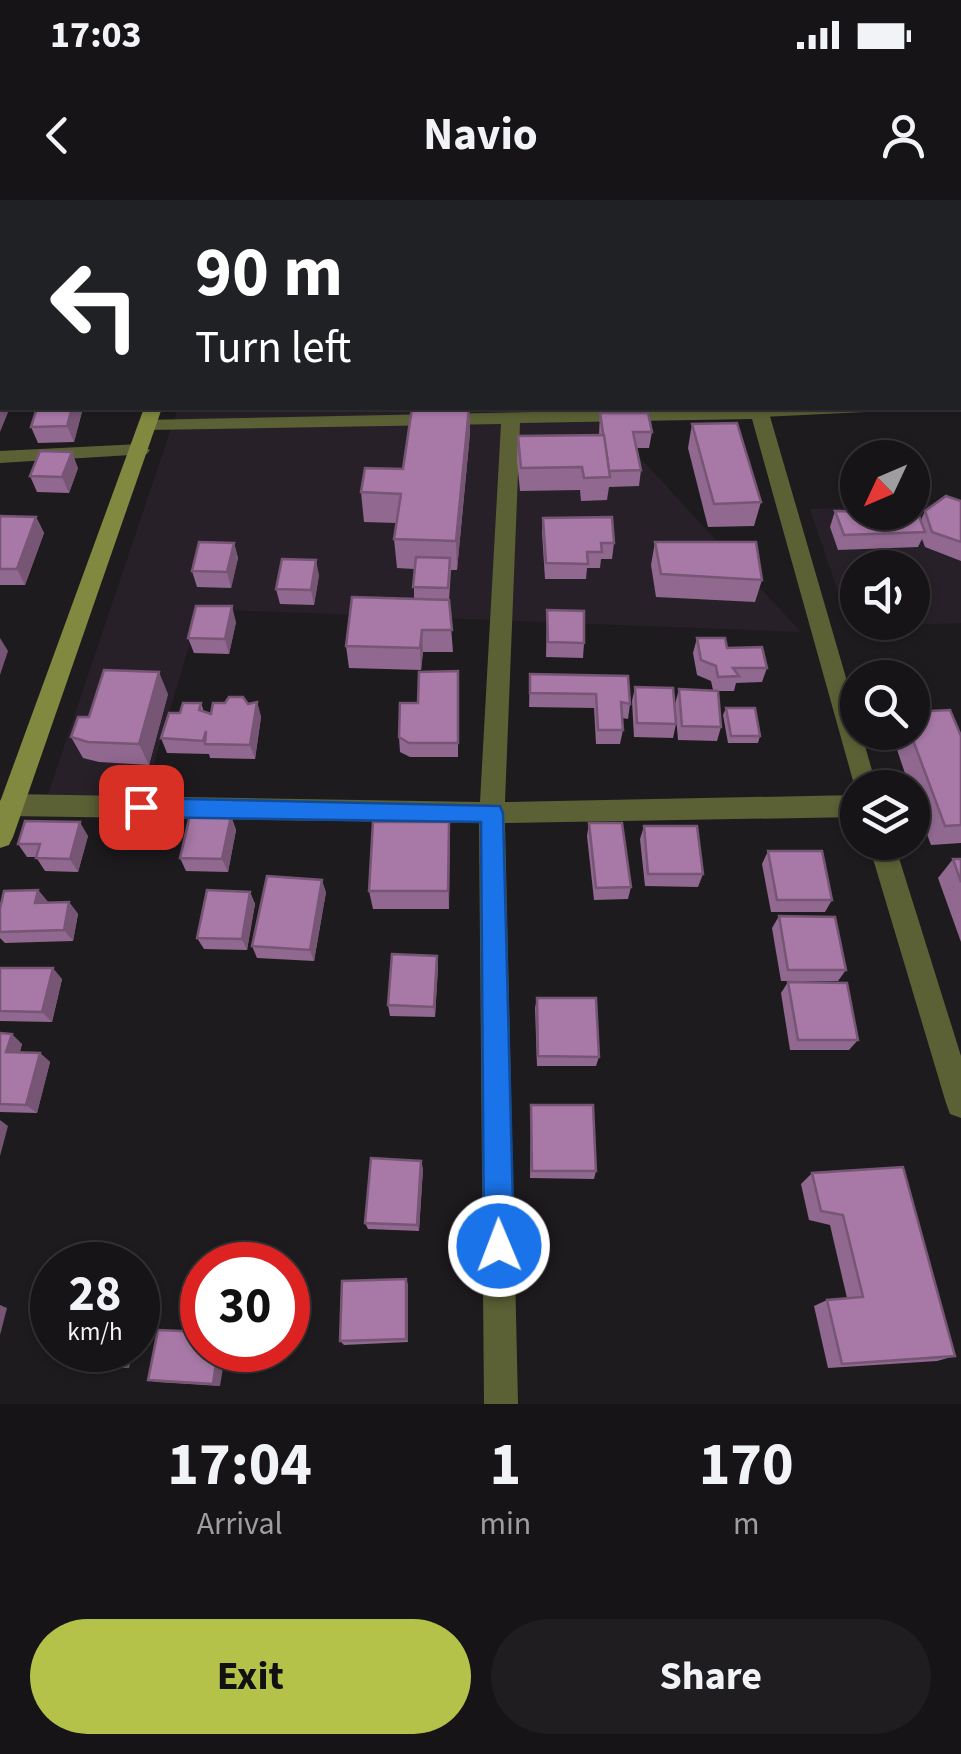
<!DOCTYPE html>
<style>
:root{--surface:#161416;--page:#1f1d1f;--text:#f1f3f6;--muted:#9e9ea1;--line:#353335;--accent:#b4c24a}
body{margin:0;font-family:"Source Sans 3",sans-serif;background:var(--page);color:var(--text);height:100vh;display:flex;flex-direction:column;font-size:38px;white-space:nowrap}
*{box-sizing:border-box;margin:0}
p{font-size:32px;color:var(--muted)}
.icon{flex:none;width:55px;height:55px;fill:none;stroke:currentColor;stroke-width:2;stroke-linecap:round;stroke-linejoin:round}
.map{position:relative;height:1204px;overflow:hidden}
.panel{display:flex;flex-direction:column;background:var(--surface);flex:1}
.panel>*{flex:none}
.hud{position:absolute;left:0px;top:0px;width:962px;height:210px;box-shadow:0 2px 8px #0004,0 0 0 2px var(--line);background:#202124;color:#fff;overflow:hidden}
.needle{width:65px;rotate:226deg}
.controls{position:absolute;left:840px;top:240px;display:grid;gap:20px}
.controls a{display:grid;place-items:center;width:90px;height:90px;border-radius:50%;background:var(--surface);box-shadow:0 2px 8px #0004,0 0 0 2px var(--line);font-size:50px}
.speed{position:absolute;left:30px;top:1042px;display:flex;gap:20px;font-size:50px;font-weight:700;text-align:center}
.speed>*{display:grid;place-content:center;width:130px;height:130px;border-radius:50%;background:var(--surface);box-shadow:0 2px 8px #0004,0 0 0 2px var(--line);line-height:1}
.speed small{font-size:25px;font-weight:400}
.speed .limit{border:15px solid #d22;background:#fff;color:#111}
.pin{position:absolute;display:grid;place-items:center;width:85px;height:85px;color:#fff;margin:-42px;border-radius:20px;box-shadow:0 5px 15px #0006}
.me{position:absolute;width:110px;margin:-55px;rotate:359deg;stroke-linejoin:round;filter:drop-shadow(0 0 8px #0008)}
.turn{display:flex;align-items:center;gap:35px;height:210px;padding:0 30px;font-size:45px}
.turn .icon{width:130px;height:130px;stroke-width:2.5}
.turn b{display:block;font-size:70px;line-height:85px}
.eta{display:flex;justify-content:space-evenly;align-items:center;height:170px;text-align:center}
.eta b{font-size:60px;font-weight:700;line-height:70px}
.primary-button{display:flex;gap:20px;margin-top:auto;padding:20px 30px}
.primary-button a{flex:1;height:115px;border-radius:60px;background:var(--accent);color:#111;font-size:40px;font-weight:700;line-height:115px;text-align:center}
.primary-button a+a{background:var(--page);color:var(--text)}
.status{display:flex;justify-content:space-between;align-items:center;height:70px;padding:0 50px;background:var(--surface);direction:ltr}
.status svg{height:28px;fill:currentColor}
header{display:flex;justify-content:space-between;align-items:center;height:130px;padding:0 30px;background:var(--surface);font-size:45px;font-weight:700}
.map>svg:first-child{display:block}
.built{fill:#282028;fill-rule:evenodd}
.lines{fill:none;stroke-linecap:round;stroke-linejoin:round}
.service{fill:#5b6135;fill-rule:evenodd}
.minor{fill:#5b6135;fill-rule:evenodd}
.secondary{fill:#80893f;fill-rule:evenodd}
.wall{fill:#906890}
.shaded-wall{fill:#765575}
.building{fill:#a879a7;stroke:#765575;stroke-width:2.5}
.route{fill:#1a73e8;stroke:#114b97;stroke-width:2.5}
</style>
<div class="status"><b>17:03</b><svg viewBox="0 0 49 12"><path d="M0 12V9h3v3zM5 12V6h3v6zM10 12V3h3v9zM15 12V0h3v12zM26 1h20v11H26zM47 4h2v5h-2z"/></svg></div>
<header><svg class="icon" aria-label="back" viewBox="0 0 24 24"><path d="M15 5l-7 7 7 7"/></svg>Navio<svg class="icon" aria-label="person" viewBox="0 0 24 24"><circle cx="12" cy="8" r="4"/><path d="M4 21q1-7 8-7t8 7"/></svg></header>
<div class="map">
<svg width="961" height="1204" viewBox="0 0 961 1204">
<rect width="100%" height="100%" fill="#1e1b1e"/>
<g class="built">
<polygon points="178,208 594,208 801,432 200,409 141,607 44,606"/>
<path d="M 961,303 L 961,423 L 850,427 L 810,309 L 857,307 L 858,312 L 912,312 L 913,305 ZM 858,368 L 912,368 L 912,422 L 858,422 Z"/>
</g>
<g class="lines">
<g class="service">
<rect x="960" y="199" width="1" height="8"/>
<polygon points="789,208 873,208 866,212 760,217 753,213 760,209"/>
</g>
<g class="minor">
<polygon points="429,0 445,0 447,2 431,2"/>
<polygon points="683,0 699,0 700,2 685,2"/>
<rect x="960" y="76" width="1" height="10"/>
<rect x="0" y="113" width="2" height="10"/>
<path d="M 735,208 L 767,208 L 769,213 L 858,519 L 858,532 L 861,532 L 877,588 L 858,588 L 858,617 L 505,623 L 518,1204 L 484,1204 L 479,623 L 10,616 L 1,612 L 0,600 L 10,594 L 480,602 L 501,224 L 148,230 L 141,228 L 141,220 ZM 752,219 L 857,595 L 505,602 L 520,223 Z"/>
<polygon points="140,244 150,250 147,254 0,263 0,251"/>
<polygon points="868,642 894,642 961,856 961,918 950,914 946,903"/>
</g>
<g class="secondary">
<polygon points="190,0 206,0 206,2 191,2"/>
<polygon points="144,208 162,208 13,637 9,645 0,648 0,602"/>
</g>
</g>
<g class="wall">
<polygon points="131,0 171,0 172,2 131,2"/>
<polygon points="237,0 329,0 332,2 237,2"/>
<polygon points="470,0 551,0 551,2 473,2"/>
<polygon points="737,0 786,0 786,2 738,2"/>
<polygon points="923,0 961,0 961,28 960,2 924,2"/>
<rect x="0" y="125" width="2" height="37"/>
<polygon points="37,208 83,208 74,242 38,243 31,227"/>
<polygon points="469,208 470,233 457,370 451,370 449,401 453,452 423,452 421,470 349,468 346,446 414,399 414,369 397,368 394,339 397,323 364,322 361,292 403,269"/>
<polygon points="600,213 652,232 649,248 636,248 641,270 639,286 609,287 607,300 581,301 580,290 520,291 517,260 518,236 599,235"/>
<polygon points="692,224 761,302 754,326 708,327 688,248"/>
<polygon points="78,268 69,293 37,292 30,276"/>
<polygon points="961,301 961,361 925,347 922,339 918,347 838,350 830,327 835,311 921,320 925,311"/>
<polygon points="0,316 36,317 44,333 25,385 0,385"/>
<polygon points="543,318 614,343 612,359 601,359 600,368 587,368 586,379 545,379 542,333"/>
<polygon points="655,342 762,380 755,402 656,397 651,365"/>
<polygon points="234,343 238,358 231,388 197,387 192,371"/>
<polygon points="319,375 314,405 280,404 276,389"/>
<polygon points="547,410 584,443 583,458 546,457"/>
<polygon points="236,422 229,454 194,453 188,438"/>
<polygon points="697,438 727,448 767,468 762,482 736,483 734,491 718,491 721,527 717,541 678,540 675,504 679,489 713,490 711,481 697,475 693,453"/>
<polygon points="458,471 458,557 410,557 400,552 399,537 418,503"/>
<polygon points="530,474 630,504 628,519 622,518 623,530 620,544 596,544 594,508 529,507"/>
<polygon points="635,487 676,524 673,538 634,537 632,501"/>
<polygon points="168,494 149,565 99,562 83,558 71,537 89,517"/>
<polygon points="257,502 261,517 255,559 210,558 209,554 167,553 161,538 180,513 201,503 204,512 211,514"/>
<polygon points="726,508 760,536 758,543 728,543 723,515"/>
<polygon points="891,532 961,536 961,643 931,645 912,594 912,588 910,588"/>
<polygon points="231,616 236,630 228,672 186,671 180,658"/>
<polygon points="449,622 449,709 373,709 369,691"/>
<polygon points="589,623 631,687 628,699 594,700 587,636"/>
<polygon points="644,626 703,674 698,687 645,686 640,639"/>
<polygon points="88,636 78,672 45,671 36,657 27,657 18,644"/>
<polygon points="768,651 832,700 825,712 771,712 762,664"/>
<polygon points="953,659 961,659 961,742 938,678"/>
<polygon points="38,690 48,702 69,702 78,714 73,741 5,743 0,738 0,709"/>
<polygon points="250,692 255,704 247,750 204,749 197,738"/>
<polygon points="326,692 314,761 257,758 252,746"/>
<polygon points="779,716 846,770 838,781 781,781 772,728"/>
<polygon points="437,756 438,767 435,817 390,816 388,805"/>
<polygon points="0,768 62,779 52,822 0,821"/>
<polygon points="788,782 858,840 849,850 790,850 781,793"/>
<polygon points="537,798 599,857 596,866 537,866 535,808"/>
<polygon points="0,833 22,844 20,852 40,853 50,862 37,913 0,912"/>
<polygon points="531,905 596,971 594,979 530,978"/>
<polygon points="423,968 419,1031 368,1029 365,1023"/>
<polygon points="812,973 955,1156 937,1161 828,1168 814,1106 827,1100 847,1098 830,1025 809,1020 801,984"/>
<polygon points="408,1084 408,1142 344,1145 340,1141"/>
<polygon points="158,1130 220,1186 157,1182 148,1180"/>
<polygon points="67,1150 129,1168 76,1166 64,1163"/>
</g>
<g class="shaded-wall">
<polygon points="388,0 413,0 413,2 379,2"/>
<polygon points="510,0 530,0 530,2 502,2"/>
<rect x="536" y="0" width="15" height="2"/>
<polygon points="2,194 2,208 8,208 9,210 0,232 0,197"/>
<polygon points="72,208 83,208 74,242 67,226"/>
<polygon points="469,208 470,233 457,370 456,341"/>
<polygon points="72,252 78,268 69,293 62,277"/>
<polygon points="36,317 44,333 25,385 17,369"/>
<polygon points="234,343 238,358 231,388 227,372"/>
<polygon points="316,360 319,375 314,405 311,390"/>
<polygon points="232,406 236,422 229,454 225,439"/>
<polygon points="422,430 423,452 421,470 420,448"/>
<polygon points="0,438 8,451 0,475"/>
<polygon points="159,472 168,494 149,565 139,544"/>
<polygon points="257,502 261,517 255,559 250,545"/>
<polygon points="231,616 236,630 228,672 222,659"/>
<polygon points="80,622 88,636 78,672 70,659"/>
<polygon points="449,622 450,641 449,709 448,691"/>
<polygon points="322,680 326,692 314,761 310,750"/>
<polygon points="38,690 48,702 35,703"/>
<polygon points="250,692 255,704 247,750 242,739"/>
<polygon points="69,702 78,714 73,741 64,730"/>
<polygon points="437,756 438,767 435,817 434,807"/>
<polygon points="53,768 62,779 52,822 42,812"/>
<polygon points="12,834 22,844 17,861 6,852"/>
<polygon points="40,853 50,862 37,913 26,905"/>
<polygon points="0,920 8,926 0,956"/>
<polygon points="421,961 423,968 419,1031 417,1025"/>
<polygon points="406,1079 408,1084 408,1142 406,1139"/>
<polygon points="138,1094 143,1097 138,1126"/>
<polygon points="0,1105 7,1108 0,1135"/>
<polygon points="122,1150 133,1150 129,1168 119,1165"/>
<polygon points="218,1150 226,1150 220,1186 213,1184"/>
</g>
<g class="building">
<polygon points="251,0 329,0 332,2 253,2"/>
<polygon points="489,0 510,0 502,2 492,2"/>
<polygon points="617,0 684,0 685,2 618,2"/>
<polygon points="0,125 2,125 2,143 1,146"/>
<polygon points="37,208 72,208 67,226 31,227"/>
<polygon points="412,208 469,208 456,341 394,339 401,294 361,292 365,268 403,269"/>
<polygon points="600,213 648,213 652,232 633,232 641,270 609,271"/>
<polygon points="737,223 761,302 714,304 692,224"/>
<polygon points="604,235 610,277 584,278 582,267 521,268 518,236"/>
<polygon points="40,251 72,252 62,277 30,276"/>
<polygon points="946,296 961,301 961,342 932,332 925,311"/>
<polygon points="912,308 916,308 925,332 844,335 835,311 912,312"/>
<polygon points="0,316 36,317 17,369 0,369"/>
<polygon points="612,317 614,343 601,343 602,352 587,352 588,364 546,363 543,318"/>
<polygon points="199,342 234,343 227,372 192,371"/>
<polygon points="655,342 756,342 762,380 661,374"/>
<polygon points="416,357 450,358 448,388 413,387"/>
<polygon points="282,359 316,360 311,390 276,389"/>
<polygon points="352,397 449,400 452,430 422,430 420,448 346,446"/>
<polygon points="196,406 232,406 225,439 188,438"/>
<polygon points="547,410 584,411 584,443 548,442"/>
<polygon points="697,438 725,438 727,448 762,447 767,468 733,468 739,476 718,477 716,466 701,460"/>
<polygon points="104,470 159,472 139,544 88,542 71,537 78,517 89,517"/>
<polygon points="458,471 458,543 409,543 399,537 400,503 418,503 419,472"/>
<polygon points="530,474 628,476 630,504 621,502 623,530 598,530 596,494 530,493"/>
<polygon points="635,487 673,488 676,524 637,523"/>
<polygon points="679,489 718,491 721,527 682,526"/>
<polygon points="229,497 243,497 248,504 257,502 250,545 205,544 206,531 203,541 161,538 169,513 180,513 183,503 201,503 199,510 211,514 213,503 225,503"/>
<polygon points="726,508 755,508 760,536 731,536"/>
<polygon points="950,510 961,536 961,625 945,626 910,532 912,532 912,512"/>
<polygon points="190,615 231,616 222,659 180,658"/>
<polygon points="25,621 80,622 70,659 36,658 40,644 18,644"/>
<polygon points="373,622 449,622 448,691 369,691"/>
<polygon points="589,623 622,623 631,687 596,688"/>
<polygon points="644,626 697,626 703,674 648,674"/>
<polygon points="768,651 822,651 832,700 777,700"/>
<polygon points="953,659 961,659 961,682"/>
<polygon points="267,676 322,680 310,750 252,746"/>
<polygon points="38,690 35,703 69,702 64,730 0,732 0,709 4,691"/>
<polygon points="207,690 250,692 242,739 197,738"/>
<polygon points="779,716 835,717 846,770 788,770"/>
<polygon points="392,754 437,756 434,807 388,805"/>
<polygon points="0,768 53,768 42,812 0,811"/>
<polygon points="788,782 847,783 858,840 798,840"/>
<polygon points="537,798 596,798 599,857 538,856"/>
<polygon points="0,833 12,834 6,852 40,853 26,905 0,904"/>
<polygon points="531,905 593,905 596,971 532,971"/>
<polygon points="371,958 421,961 417,1025 365,1023"/>
<polygon points="903,967 955,1156 842,1164 827,1100 863,1097 843,1015 821,1011 812,973"/>
<polygon points="406,1079 406,1139 340,1141 342,1081"/>
<polygon points="158,1130 202,1132 202,1150 218,1150 213,1184 148,1180"/>
<polygon points="67,1150 122,1150 119,1165 64,1163"/>
</g>
<polygon class="route" points="141,598 500,606 503,613 514,1046 509,1057 499,1061 489,1057 484,1046 481,622 141,617 133,614 130,607 133,600"/>
</svg>
<div class="controls">
<a><svg class="needle" viewBox="-14 -14 28 28"><path d="M0-13l5 13h-10z" fill="#e53935"/><path d="M0 13l5-13h-10z" fill="#9e9ea1"/></svg></a>
<a><svg class="icon" aria-label="sound" viewBox="0 0 24 24"><path d="M4 9h4l5-4v14l-5-4H4zM17 9q2 3 0 6"/></svg></a>
<a><svg class="icon" aria-label="search" viewBox="0 0 24 24"><circle cx="10" cy="10" r="6"/><path d="M15 15l6 6"/></svg></a>
<a><svg class="icon" aria-label="layers" viewBox="0 0 24 24"><path d="M12 4l9 5-9 5-9-5zM3 14l9 5 9-5"/></svg></a>
</div>
<div class="speed"><div>28<small>km/h</small></div><div class="limit">30</div></div>
<div class="pin" style="left:141px;top:607px;background:#d93025"><svg class="icon" aria-label="arrive" viewBox="0 0 24 24"><path d="M6 21V4h12l-3 4 3 4H6"/></svg></div>
<svg class="me" style="left:499px;top:1046px" viewBox="-20 -20 40 40"><circle r="17" fill="#1a73e8" stroke="#fff" stroke-width="3"/><path d="M0-11L8 9 0 5-8 9z" fill="#fff"/></svg>
<div class="hud">
<div class="turn"><svg class="icon" aria-label="left" viewBox="0 0 24 24"><path d="M17 20v-9H6M10 6l-5 5 5 5"/></svg><div><b>90 m</b>Turn left</div></div>
</div>
</div>
<section class="panel">
<div class="eta">
<div><b>17:04</b><p>Arrival</p></div>
<div><b>1</b><p>min</p></div>
<div><b>170</b><p>m</p></div>
</div>
<div class="primary-button"><a>Exit</a><a>Share</a></div>
</section>
